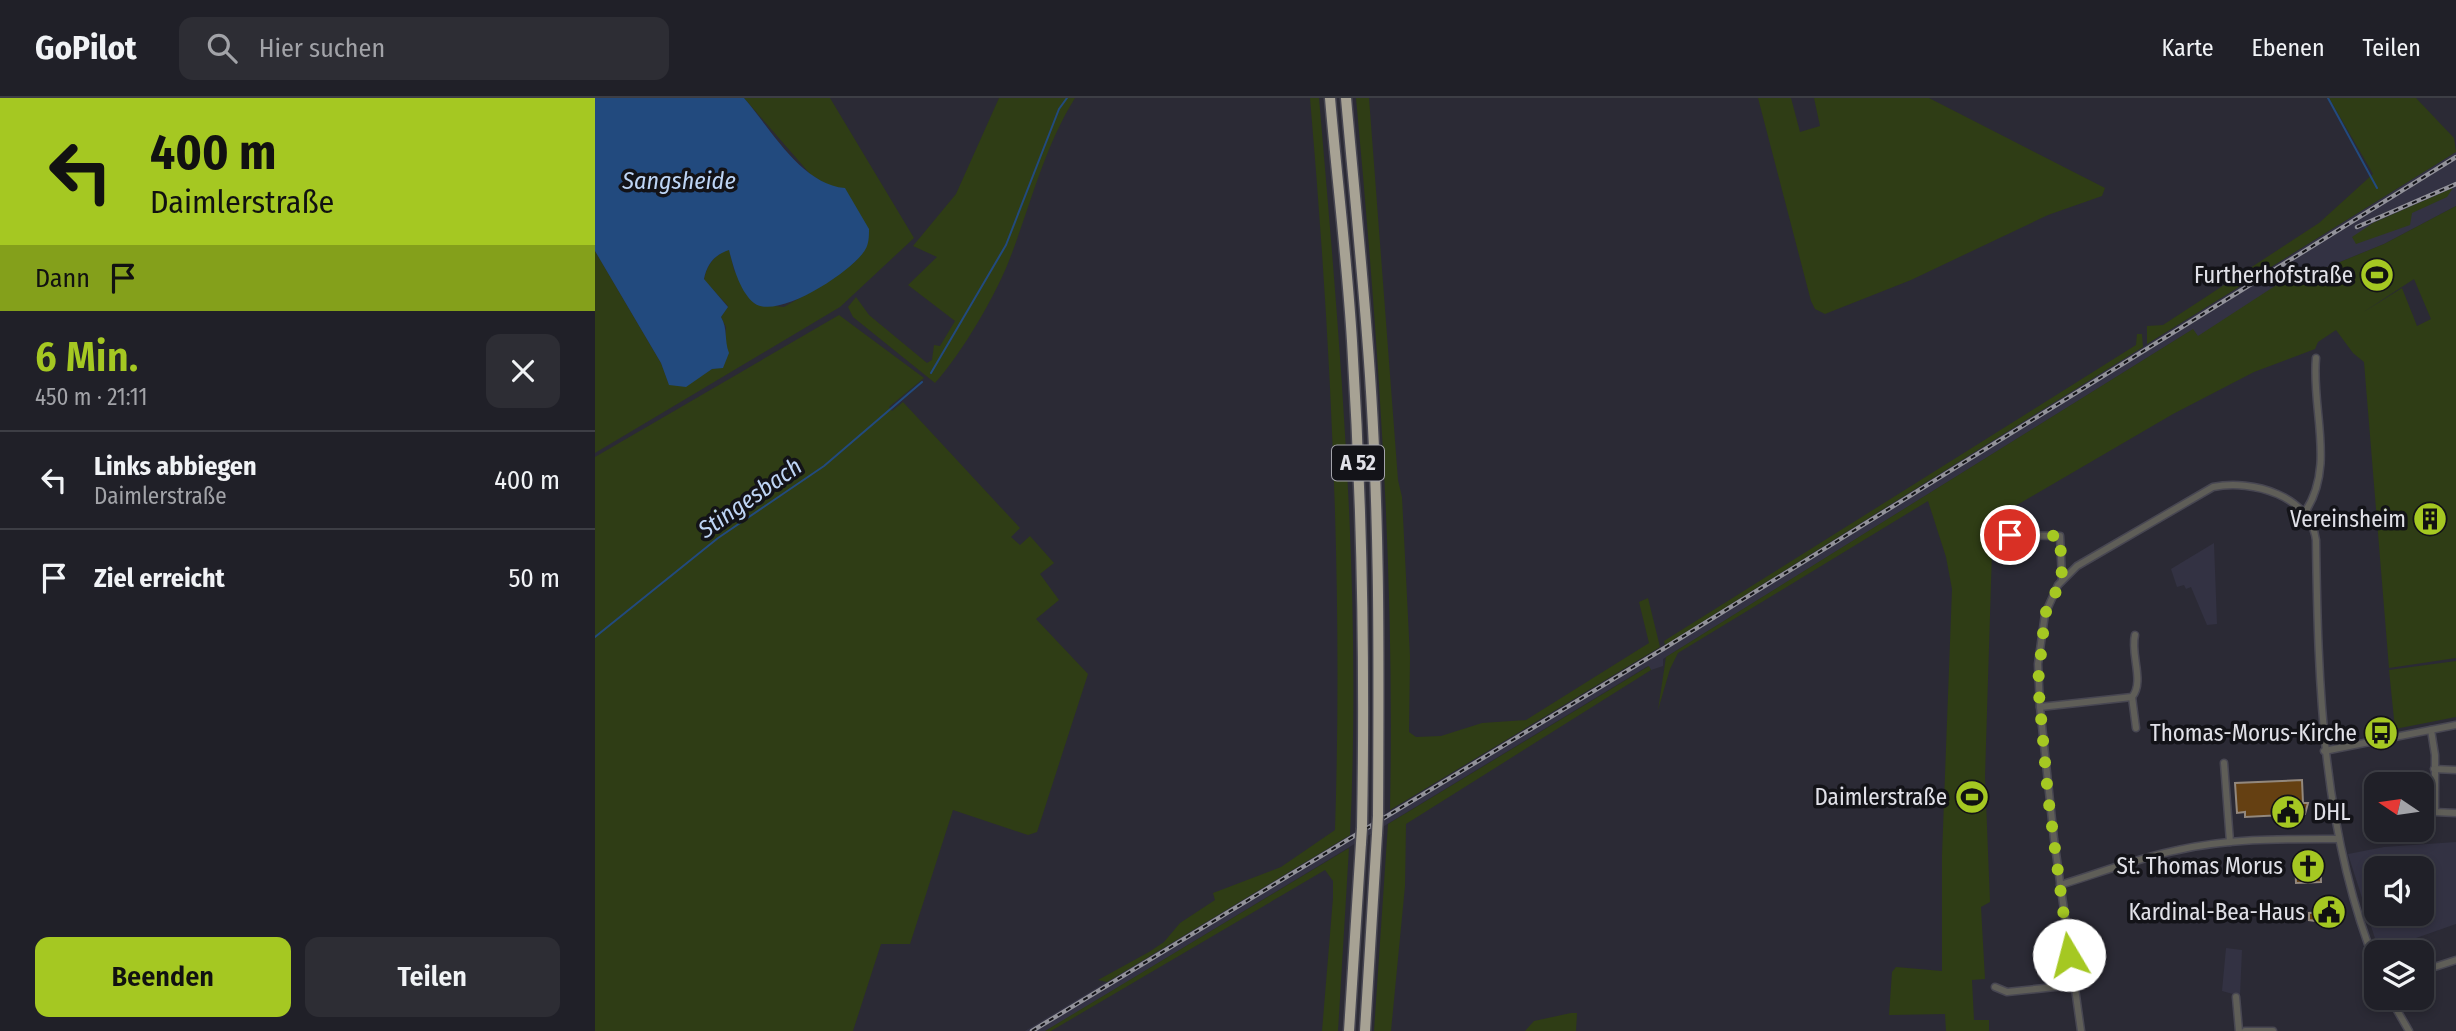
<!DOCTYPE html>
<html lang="de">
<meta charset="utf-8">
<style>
:root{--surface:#202028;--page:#2d2d34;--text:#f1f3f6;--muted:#a2a3a8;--line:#3d3e45;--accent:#a5c822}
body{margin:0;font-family:"Fira Sans Condensed",sans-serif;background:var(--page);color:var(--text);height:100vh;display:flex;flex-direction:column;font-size:26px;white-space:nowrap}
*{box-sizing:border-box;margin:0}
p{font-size:23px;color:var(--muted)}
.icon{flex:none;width:38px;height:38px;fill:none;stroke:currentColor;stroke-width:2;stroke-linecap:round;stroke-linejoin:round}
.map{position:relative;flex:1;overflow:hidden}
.panel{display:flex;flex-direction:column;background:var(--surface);width:595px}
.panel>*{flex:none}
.banner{background:#a5c822;color:#111;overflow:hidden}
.needle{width:46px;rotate:283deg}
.controls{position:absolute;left:1769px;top:674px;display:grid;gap:14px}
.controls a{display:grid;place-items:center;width:70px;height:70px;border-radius:14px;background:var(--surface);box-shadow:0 4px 10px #0003,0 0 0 2px var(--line);font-size:35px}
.pin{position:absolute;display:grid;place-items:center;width:60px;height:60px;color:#fff;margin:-30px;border:4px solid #fff;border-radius:50%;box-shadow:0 2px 7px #0007}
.me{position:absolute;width:77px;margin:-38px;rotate:352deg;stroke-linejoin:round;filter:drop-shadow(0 0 5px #0008)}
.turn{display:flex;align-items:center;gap:24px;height:147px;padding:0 35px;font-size:32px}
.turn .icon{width:91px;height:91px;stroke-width:2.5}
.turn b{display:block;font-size:49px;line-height:60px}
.then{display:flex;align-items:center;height:66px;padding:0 35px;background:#0003;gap:14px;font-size:26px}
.round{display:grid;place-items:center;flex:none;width:74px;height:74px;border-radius:14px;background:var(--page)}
.head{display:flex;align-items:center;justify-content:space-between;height:119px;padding:0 35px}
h1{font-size:42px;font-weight:600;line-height:52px;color:var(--accent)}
.button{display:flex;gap:14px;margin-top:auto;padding:14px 35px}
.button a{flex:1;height:80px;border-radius:14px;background:var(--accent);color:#111;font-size:28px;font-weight:600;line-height:80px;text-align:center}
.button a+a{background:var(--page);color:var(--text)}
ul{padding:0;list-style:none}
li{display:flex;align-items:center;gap:21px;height:98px;padding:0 35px;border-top:2px solid var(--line)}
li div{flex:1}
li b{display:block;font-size:26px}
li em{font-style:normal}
header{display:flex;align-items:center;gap:42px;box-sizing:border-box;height:98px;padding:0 35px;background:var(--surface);border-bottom:2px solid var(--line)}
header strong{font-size:33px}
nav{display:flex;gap:38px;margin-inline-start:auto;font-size:24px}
.search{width:490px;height:63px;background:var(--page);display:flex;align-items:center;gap:18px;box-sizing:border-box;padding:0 24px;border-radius:14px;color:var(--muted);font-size:26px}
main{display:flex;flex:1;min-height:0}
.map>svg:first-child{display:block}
.built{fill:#333243;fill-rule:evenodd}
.green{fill:#2f3d15;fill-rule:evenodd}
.water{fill:#224a7e}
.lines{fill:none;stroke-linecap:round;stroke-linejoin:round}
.stream{stroke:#224a7e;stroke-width:2}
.building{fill:#654012;stroke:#93887d;stroke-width:2}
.street-casing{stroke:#484752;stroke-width:9}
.highway-casing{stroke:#484752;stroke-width:13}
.street{stroke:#5f5e58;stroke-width:6}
.highway{stroke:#a7a294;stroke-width:10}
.rail-casing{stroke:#92929a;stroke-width:4.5}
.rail{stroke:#131318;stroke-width:2;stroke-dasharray:5;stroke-linecap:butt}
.highway-bridge-casing{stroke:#484752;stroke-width:13;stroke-linecap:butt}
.highway-bridge{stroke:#a7a294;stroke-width:10}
.route{stroke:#a5c822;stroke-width:12;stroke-dasharray:0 21.6}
.labels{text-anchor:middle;stroke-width:7;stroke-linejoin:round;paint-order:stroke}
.shield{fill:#131318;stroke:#a3a3aa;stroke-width:2}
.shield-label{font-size:21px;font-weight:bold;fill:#e1e1e8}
.poi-label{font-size:23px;fill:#e1e1e8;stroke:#131318;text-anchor:end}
.water-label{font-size:24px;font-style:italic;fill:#bed5f5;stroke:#131318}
</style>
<header>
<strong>GoPilot</strong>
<div class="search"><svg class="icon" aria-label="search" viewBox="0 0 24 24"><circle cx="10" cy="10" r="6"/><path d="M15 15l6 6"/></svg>Hier suchen</div>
<nav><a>Karte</a><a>Ebenen</a><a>Teilen</a></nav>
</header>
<main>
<section class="panel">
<div class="banner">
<div class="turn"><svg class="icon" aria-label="left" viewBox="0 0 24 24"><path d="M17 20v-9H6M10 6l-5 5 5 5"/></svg><div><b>400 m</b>Daimlerstraße</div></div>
<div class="then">Dann<svg class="icon" aria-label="arrive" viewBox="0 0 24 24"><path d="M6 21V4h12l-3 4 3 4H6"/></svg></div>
</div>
<div class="head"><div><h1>6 Min.</h1><p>450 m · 21:11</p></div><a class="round"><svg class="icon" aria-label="close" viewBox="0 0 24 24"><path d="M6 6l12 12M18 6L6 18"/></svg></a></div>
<ul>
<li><svg class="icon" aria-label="left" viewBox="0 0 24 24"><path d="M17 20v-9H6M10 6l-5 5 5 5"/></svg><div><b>Links abbiegen</b><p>Daimlerstraße</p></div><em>400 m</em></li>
<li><svg class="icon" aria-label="arrive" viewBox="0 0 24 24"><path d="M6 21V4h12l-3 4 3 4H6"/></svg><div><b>Ziel erreicht</b></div><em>50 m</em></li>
</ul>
<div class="button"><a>Beenden</a><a>Teilen</a></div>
</section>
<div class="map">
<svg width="1861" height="933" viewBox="0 0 1861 933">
<rect width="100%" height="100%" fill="#2b2a35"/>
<g class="built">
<polygon points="1861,54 1861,108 1789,146 1728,171 1708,175 1602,239 1597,232 1068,561 1068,568 1056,572 1053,568 451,933 430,933 1070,547"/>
<polygon points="1619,445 1622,526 1612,527 1596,489 1591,491 1589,487 1582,489 1576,471"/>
<path d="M 1861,744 L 1861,826 L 1784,853 L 1753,756 L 1789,749 ZM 1782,770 L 1827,770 L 1827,816 L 1782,816 Z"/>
<polygon points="1631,850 1647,852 1645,898 1627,893"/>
</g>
<g class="green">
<path d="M 149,0 L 235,0 L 319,140 L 245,209 L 0,355 L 0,153 L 66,265 L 74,286 L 99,282 L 117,271 L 128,269 L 131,229 L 126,219 L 133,208 L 109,182 C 112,166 119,158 134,151 L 139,172 L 160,206 L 189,209 L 239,180 L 262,162 L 236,89 L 216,77 Z"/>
<path d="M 404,0 L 480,0 C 450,48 437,102 417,155 C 403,194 368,254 340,285 L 258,219 L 253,209 L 261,199 L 274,217 L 332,265 L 337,262 L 339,247 L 345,248 L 360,223 L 313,187 L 342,159 L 318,148 L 361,96 Z"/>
<path d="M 715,0 L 724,0 C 745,245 767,491 755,737 L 512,884 L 503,882 L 554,854 L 569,844 L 585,825 L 620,802 L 618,795 L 686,769 L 740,732 C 748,487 736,244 715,0 Z"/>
<path d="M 761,0 L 774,0 L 803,382 L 807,399 L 815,559 L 814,634 L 821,639 L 846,638 L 887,625 L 931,622 L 1054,545 L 1044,504 L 1053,500 L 1065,549 L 795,712 C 800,474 783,237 761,0 Z"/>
<polygon points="1163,0 1196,0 1205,34 1225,28 1219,0 1334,0 1510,90 1507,98 1453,117 1316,182 1230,216 1220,211 1216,203"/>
<polygon points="1734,0 1821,0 1859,40 1861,54 1552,246 1552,228 1568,227 1724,125 1778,76"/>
<polygon points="1858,90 1852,99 1817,115 1815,127 1761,146 1757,139 1778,125"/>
<path d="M 1861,108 L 1861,560 L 1794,570 L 1769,264 L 1758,255 L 1741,232 L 1723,244 L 1720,251 L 1659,274 L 1578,316 L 1398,421 L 1390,678 L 1395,804 L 1386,809 L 1390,881 L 1377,882 L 1379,922 L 1394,922 L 1394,933 L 1351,933 L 1350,916 L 1294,917 L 1297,874 L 1301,869 L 1347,873 L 1347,757 L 1357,491 L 1351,459 L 1333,403 L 1083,555 L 1075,571 L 1063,612 L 1071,559 L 1598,231 L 1603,238 L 1700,175 L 1728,171 L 1789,146 ZM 1819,181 L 1836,221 L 1822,228 L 1807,190 L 1767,215 Z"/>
<polygon points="244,217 329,280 294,309 297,313 308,304 425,430 416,439 425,447 435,438 459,465 445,476 464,502 441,521 493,576 442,734 433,737 358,712 315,846 286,846 258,933 0,933 0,359"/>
<polygon points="1542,236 1547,236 1548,249 1070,547 1069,543 1541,247"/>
<polygon points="1861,563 1861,619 1800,631 1794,572"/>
<polygon points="1054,568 1056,572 811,726 810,788 796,933 779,933 793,726"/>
<polygon points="754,750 743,933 727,933 738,800 738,783 730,772 456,933 450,933"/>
<polygon points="976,915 982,915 981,933 930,933 939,923"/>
</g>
<path class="water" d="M 0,0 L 149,0 C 176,31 206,86 250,90 L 274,131 C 274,138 274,146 270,152 C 258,173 182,223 159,205 C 145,194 138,168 134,152 C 119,157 112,166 109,181 L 133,209 L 126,219 C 133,231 129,242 134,255 L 128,270 L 117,271 L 91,289 L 74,287 L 66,265 L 0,153 Z"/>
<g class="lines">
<g class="stream">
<polyline points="1733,0 1782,90"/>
<polyline points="336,275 411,147 464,11 472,0"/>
<polyline points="0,539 123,440 229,368 327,284"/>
</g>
</g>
<g class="building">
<polygon points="1707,682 1708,705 1713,705 1710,716 1650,719 1650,714 1642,715 1640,685"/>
<polygon points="1725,758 1726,784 1701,785 1700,759"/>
<polygon points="1743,802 1744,826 1714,822 1714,815 1729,814 1729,803"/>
</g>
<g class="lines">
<g class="street-casing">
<g id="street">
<path d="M 1710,414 C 1741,368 1716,311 1721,260"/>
<polyline points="1405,437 1465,438 1467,481"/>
<polyline points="1537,599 1541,630"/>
<path d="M 1445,609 L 1537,599 C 1550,584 1535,556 1540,537"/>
<polyline points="1836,632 1840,657 1840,714 1861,715"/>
<polyline points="1729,653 1861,627"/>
<polyline points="1629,665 1635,744"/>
<polyline points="1839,671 1861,672"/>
<path d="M 1465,787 C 1504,775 1543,760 1583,752 C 1636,740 1690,741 1744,741"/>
<polyline points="1827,873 1861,862"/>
<polyline points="1400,889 1412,894 1479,887"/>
<polyline points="1641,899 1644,933"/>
<polyline points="1795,900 1814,933"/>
<path d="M 1486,933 L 1459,741 L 1445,609 L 1443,566 L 1450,516 L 1463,487 L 1482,468 L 1618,389 C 1658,381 1715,398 1721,442 C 1723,587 1727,733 1782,870"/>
<polyline points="1650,933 1678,933"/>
</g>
</g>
<g class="highway-casing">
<g id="highway">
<path d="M 735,0 C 742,81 752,162 757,243 C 767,405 770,568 767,730"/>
<path d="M 751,0 C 758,79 766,158 772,237 C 785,397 784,558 783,718"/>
<polyline points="754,933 766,745"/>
<polyline points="770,933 782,736"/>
</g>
</g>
<use href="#street" class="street"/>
<use href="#highway" class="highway"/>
<g class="rail-casing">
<g id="rail">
<polyline points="1762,129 1861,86"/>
<polyline points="437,933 1068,551 1861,59"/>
</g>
</g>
<use href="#rail" class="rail"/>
<g class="highway-bridge-casing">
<g id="highway-bridge">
<polyline points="782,736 783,718"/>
<polyline points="766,745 767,730"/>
</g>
</g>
<use href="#highway-bridge" class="highway-bridge"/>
</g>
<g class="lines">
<polyline class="route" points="1415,437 1465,438 1467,481 1450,516 1443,585 1453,698 1474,857"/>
</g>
<defs>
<g id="stadium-disc" transform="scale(1.75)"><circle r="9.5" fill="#a5c822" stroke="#131318"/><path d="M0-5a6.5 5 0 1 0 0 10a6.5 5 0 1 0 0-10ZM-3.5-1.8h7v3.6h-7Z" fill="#111"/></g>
<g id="building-disc" transform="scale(1.75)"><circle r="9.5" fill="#a5c822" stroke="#131318"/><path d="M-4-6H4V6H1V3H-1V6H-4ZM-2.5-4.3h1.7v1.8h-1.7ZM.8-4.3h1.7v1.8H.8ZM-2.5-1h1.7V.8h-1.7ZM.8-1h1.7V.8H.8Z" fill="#111"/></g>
<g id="bus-disc" transform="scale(1.75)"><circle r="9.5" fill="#a5c822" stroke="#131318"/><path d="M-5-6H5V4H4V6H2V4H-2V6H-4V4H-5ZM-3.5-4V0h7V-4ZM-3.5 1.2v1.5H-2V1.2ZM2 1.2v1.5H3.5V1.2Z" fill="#111"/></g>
<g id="civic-disc" transform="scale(1.75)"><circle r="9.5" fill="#a5c822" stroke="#131318"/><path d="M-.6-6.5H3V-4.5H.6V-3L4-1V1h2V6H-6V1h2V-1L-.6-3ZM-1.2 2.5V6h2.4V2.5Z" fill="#111"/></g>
<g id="church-disc" transform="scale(1.75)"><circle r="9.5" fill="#a5c822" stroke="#131318"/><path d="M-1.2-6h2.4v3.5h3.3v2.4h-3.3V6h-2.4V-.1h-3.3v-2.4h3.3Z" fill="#111"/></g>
</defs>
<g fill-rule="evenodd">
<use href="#stadium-disc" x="1782" y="177"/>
<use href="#building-disc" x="1835" y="421"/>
<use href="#bus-disc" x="1786" y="635"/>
<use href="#stadium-disc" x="1377" y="699"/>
<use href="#civic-disc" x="1693" y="714"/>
<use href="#church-disc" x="1713" y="768"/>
<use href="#civic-disc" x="1734" y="814"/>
</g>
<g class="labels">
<rect class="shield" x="737" y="347.5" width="52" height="35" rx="5"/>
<g class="shield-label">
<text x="763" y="372">A 52</text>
</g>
<g class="poi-label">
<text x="1758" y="185">Furtherhofstraße</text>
<text x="1811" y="429">Vereinsheim</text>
<text x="1762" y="643">Thomas-Morus-Kirche</text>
<text x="1352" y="707">Daimlerstraße</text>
<text x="1718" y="722" text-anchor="start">DHL</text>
<text x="1688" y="776">St. Thomas Morus</text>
<text x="1710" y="822">Kardinal-Bea-Haus</text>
</g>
<g class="water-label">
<text x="84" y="91">Sangsheide</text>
<text transform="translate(155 400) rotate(-35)" y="8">Stingesbach</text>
</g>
</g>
</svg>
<div class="controls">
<a><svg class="needle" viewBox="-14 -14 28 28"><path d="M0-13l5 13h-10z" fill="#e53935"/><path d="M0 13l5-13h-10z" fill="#a2a3a8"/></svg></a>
<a><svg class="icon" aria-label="sound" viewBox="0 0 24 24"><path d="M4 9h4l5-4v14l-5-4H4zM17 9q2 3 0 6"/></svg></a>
<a><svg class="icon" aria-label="layers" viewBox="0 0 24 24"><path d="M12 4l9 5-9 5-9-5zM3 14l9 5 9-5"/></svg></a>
</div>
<div class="pin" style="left:1415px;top:437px;background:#d93025"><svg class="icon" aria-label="arrive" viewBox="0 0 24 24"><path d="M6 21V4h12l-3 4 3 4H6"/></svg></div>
<svg class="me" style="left:1474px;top:857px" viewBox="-20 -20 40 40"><circle r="19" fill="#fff"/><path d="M0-13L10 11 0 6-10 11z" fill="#a5c822"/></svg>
</div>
</main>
